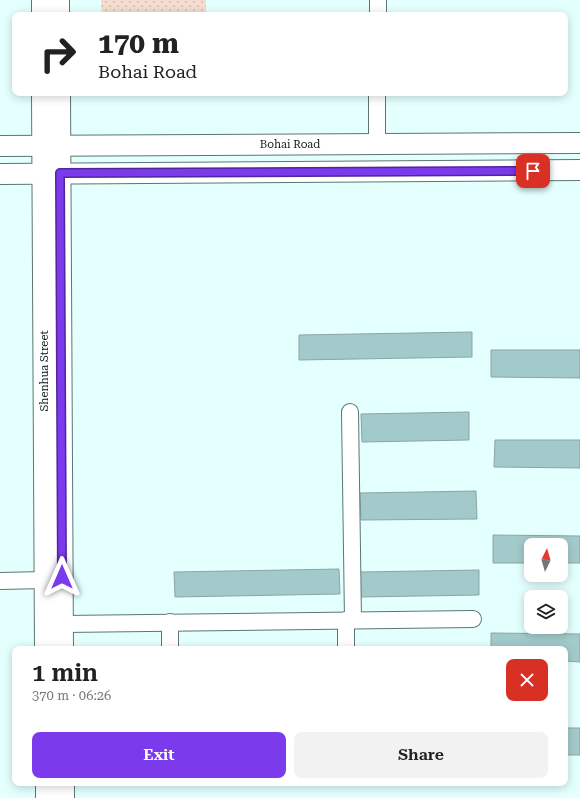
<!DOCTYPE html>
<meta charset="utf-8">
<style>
:root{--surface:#fff;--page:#f2f2f2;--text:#222;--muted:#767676;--accent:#7c3aed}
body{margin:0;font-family:"Roboto Serif",serif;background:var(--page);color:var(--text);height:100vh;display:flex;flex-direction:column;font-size:15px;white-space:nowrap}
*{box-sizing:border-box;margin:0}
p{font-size:13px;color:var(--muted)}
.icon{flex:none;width:22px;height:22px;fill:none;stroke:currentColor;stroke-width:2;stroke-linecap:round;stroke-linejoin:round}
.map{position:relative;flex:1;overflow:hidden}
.side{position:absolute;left:12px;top:646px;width:556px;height:140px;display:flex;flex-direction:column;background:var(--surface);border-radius:8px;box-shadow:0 2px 10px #0003}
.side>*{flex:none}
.top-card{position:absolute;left:12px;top:12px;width:556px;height:84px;border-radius:8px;box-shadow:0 2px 10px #0003;background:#fff;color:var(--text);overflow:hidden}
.needle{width:26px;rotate:5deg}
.controls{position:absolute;left:524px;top:538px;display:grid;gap:8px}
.controls a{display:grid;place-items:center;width:44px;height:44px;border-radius:8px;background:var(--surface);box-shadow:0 2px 10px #0003;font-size:20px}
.pin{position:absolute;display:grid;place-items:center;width:34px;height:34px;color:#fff;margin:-17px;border-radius:8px;box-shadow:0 2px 6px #0006}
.me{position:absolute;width:44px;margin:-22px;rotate:0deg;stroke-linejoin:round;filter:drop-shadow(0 0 3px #0008)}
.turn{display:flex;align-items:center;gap:14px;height:84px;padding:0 20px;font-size:18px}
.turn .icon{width:52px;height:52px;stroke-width:2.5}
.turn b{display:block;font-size:28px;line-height:34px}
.round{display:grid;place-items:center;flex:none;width:42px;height:42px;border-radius:8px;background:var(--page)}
.headline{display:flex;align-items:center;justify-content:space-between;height:68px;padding:0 20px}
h1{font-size:24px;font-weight:600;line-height:30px}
.primary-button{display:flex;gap:8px;margin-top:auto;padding:8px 20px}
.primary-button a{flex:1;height:46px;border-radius:8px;background:var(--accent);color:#fff;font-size:16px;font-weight:600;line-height:46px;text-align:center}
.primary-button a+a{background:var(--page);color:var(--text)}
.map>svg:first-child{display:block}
.green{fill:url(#green-dots)}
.building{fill:#a3caca;stroke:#8ba5a5}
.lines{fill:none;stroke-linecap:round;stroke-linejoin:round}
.minor-casing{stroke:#5c7575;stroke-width:18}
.major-casing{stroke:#5c7575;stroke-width:22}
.minor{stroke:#fff;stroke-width:16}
.major{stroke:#fff;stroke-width:20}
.route-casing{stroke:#51269a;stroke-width:10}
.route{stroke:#7c3aed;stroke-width:7}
.labels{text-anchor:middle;stroke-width:3.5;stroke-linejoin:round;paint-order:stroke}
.street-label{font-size:11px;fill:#0c1616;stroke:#fff}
</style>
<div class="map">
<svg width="580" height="798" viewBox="0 0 580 798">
<defs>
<pattern id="green-dots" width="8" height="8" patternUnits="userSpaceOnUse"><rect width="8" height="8" fill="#f4ddcf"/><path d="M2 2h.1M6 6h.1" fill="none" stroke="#d0bdb1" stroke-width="1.8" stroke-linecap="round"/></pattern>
</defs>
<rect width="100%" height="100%" fill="#e3fffe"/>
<polygon class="green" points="101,0 206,0 206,15 102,15"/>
<g class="building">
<polygon points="472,332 472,357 299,360 299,335"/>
<polygon points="491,350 580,350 580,378 491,377"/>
<polygon points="469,412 469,440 362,442 361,414"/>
<polygon points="495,440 580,440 580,468 494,467"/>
<polygon points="476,491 477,519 361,520 360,493"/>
<polygon points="493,535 580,536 580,563 561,563 561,545 531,545 531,563 493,563"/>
<polygon points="339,569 340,594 175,597 174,572"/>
<polygon points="479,570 479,595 360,597 360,572"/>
<polygon points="491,633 580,634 580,662 565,661 565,649 491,649"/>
<rect x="565" y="728" width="15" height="27"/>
</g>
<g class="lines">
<g class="minor-casing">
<g id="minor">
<polyline points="378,15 378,0"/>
<polyline points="377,144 377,93"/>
<polyline points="350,412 353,620"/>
<polyline points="0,581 45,580"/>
<polyline points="346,620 346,649"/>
<polyline points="170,622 170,649"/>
<polyline points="63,624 473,619"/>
</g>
</g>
<g class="major-casing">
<g id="major">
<polyline points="42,0 42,15"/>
<polyline points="59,0 59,15"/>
<polyline points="42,93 45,649"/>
<polyline points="60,93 63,649"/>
<polyline points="0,146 580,143"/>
<polyline points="0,174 580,170"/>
<polyline points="46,783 46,798"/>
<polyline points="64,783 64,798"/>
</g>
</g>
<use href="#minor" class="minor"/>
<use href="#major" class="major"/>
</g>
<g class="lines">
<g class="route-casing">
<polyline id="route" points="62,577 60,173 533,171"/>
</g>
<use href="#route" class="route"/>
</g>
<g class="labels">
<g class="street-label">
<text x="290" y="148">Bohai Road</text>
<text transform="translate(44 371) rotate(-90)" y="4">Shenhua Street</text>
</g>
</g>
</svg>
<div class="controls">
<a><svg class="needle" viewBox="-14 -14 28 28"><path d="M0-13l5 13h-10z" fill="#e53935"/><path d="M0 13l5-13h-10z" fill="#767676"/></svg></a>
<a><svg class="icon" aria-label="layers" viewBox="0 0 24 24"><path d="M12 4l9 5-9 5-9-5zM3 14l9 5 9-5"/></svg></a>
</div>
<div class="pin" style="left:533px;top:171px;background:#d93025"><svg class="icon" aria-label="arrive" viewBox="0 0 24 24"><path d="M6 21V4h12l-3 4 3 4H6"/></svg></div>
<svg class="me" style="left:62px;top:577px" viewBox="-20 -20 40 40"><path d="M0-17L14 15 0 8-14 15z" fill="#7c3aed" stroke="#fff" stroke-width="4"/></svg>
<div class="top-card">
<div class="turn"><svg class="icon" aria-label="right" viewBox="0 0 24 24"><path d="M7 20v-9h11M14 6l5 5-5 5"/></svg><div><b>170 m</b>Bohai Road</div></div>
</div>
<section class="side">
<div class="headline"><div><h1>1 min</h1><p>370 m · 06:26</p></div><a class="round" style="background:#d93025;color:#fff"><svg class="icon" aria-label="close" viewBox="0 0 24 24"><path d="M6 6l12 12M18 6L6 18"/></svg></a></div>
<div class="primary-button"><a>Exit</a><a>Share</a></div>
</section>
</div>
